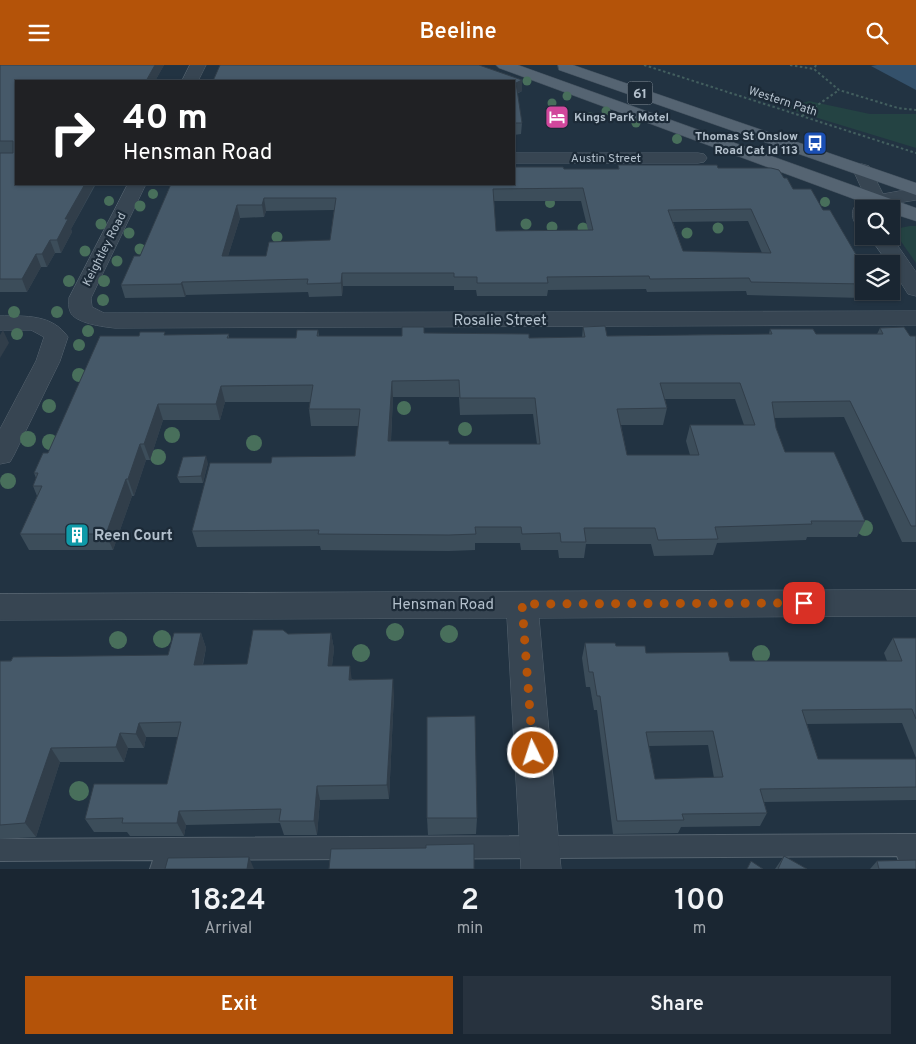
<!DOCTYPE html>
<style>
:root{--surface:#1a2632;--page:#27323e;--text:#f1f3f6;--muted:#9fa5ac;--line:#38434d;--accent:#b45309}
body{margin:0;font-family:Overpass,sans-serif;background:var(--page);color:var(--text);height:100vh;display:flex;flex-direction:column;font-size:19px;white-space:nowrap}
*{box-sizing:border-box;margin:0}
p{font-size:16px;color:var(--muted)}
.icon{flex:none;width:28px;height:28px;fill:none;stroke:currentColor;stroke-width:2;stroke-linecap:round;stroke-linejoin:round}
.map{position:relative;height:804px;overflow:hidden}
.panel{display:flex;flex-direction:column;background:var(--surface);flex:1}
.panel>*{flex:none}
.banner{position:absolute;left:15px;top:15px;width:500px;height:105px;border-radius:0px;box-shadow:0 1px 4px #0004,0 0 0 1px var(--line);background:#202124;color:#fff;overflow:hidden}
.controls{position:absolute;left:855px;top:135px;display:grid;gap:10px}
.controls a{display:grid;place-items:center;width:45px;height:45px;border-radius:0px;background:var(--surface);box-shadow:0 1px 4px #0004,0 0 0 1px var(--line);font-size:25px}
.pin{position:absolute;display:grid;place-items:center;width:42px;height:42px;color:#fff;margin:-21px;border-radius:10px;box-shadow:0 2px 8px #0006}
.me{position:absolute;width:55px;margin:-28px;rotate:356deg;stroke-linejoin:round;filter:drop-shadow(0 0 4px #0008)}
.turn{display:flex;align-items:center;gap:18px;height:105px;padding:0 25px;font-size:22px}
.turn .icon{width:65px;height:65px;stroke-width:2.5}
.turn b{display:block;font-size:35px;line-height:42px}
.eta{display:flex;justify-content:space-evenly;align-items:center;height:85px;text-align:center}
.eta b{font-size:30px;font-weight:600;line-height:35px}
.action{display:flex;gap:10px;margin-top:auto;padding:10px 25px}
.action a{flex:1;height:58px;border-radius:0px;background:var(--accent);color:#fff;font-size:20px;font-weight:600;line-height:58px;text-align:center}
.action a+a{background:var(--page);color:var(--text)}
header{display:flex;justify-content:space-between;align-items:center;height:65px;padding:0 25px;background:var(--accent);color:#fff;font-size:22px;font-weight:600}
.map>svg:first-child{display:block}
.green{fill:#244343}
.water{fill:#34516b}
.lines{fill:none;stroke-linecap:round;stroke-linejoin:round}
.service-casing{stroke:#55636f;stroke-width:2}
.minor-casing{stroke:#55636f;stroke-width:1}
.tertiary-casing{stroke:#55636f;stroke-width:1}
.primary-casing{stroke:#404e5b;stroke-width:1}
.path{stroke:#435f5f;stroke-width:2;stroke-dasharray:2.5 2.5;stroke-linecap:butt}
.service{fill:#374552;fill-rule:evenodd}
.minor{fill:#374552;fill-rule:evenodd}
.tertiary{fill:#374552;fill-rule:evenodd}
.primary{fill:#556472;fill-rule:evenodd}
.tree{fill:#486f5b}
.wall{fill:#3c4d5a;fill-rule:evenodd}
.shaded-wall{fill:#313e4a}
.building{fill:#465969;stroke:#313e4a;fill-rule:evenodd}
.route{stroke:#b45309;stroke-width:9;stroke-dasharray:0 16.2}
.labels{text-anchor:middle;stroke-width:4.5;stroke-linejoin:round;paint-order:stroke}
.far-street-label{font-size:12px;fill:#b3c0cc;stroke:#1c2a37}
.far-poi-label{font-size:12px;font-weight:bold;fill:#b3c0cc;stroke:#1c2a37;text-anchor:start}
.shield{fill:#1c2a37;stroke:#86939f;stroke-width:1}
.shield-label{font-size:14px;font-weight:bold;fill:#b3c0cc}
.street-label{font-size:15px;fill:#b3c0cc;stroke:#1c2a37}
.poi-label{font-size:15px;font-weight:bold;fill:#b3c0cc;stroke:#1c2a37;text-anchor:start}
</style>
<header><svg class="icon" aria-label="menu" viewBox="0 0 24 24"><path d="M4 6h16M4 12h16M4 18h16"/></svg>Beeline<svg class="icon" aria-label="search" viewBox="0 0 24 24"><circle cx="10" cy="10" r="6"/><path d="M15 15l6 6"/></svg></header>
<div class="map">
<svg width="916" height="804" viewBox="0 0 916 804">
<rect width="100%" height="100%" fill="#223342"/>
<g class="green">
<polygon points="809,36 870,49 916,49 916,83 785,43"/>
<polygon points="910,161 916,161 916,198 900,175 900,163"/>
</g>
<polygon class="water" points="877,0 916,0 916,25 871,1"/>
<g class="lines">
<g class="service-casing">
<polygon id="service" points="904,769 916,769 916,804 902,804 897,791 174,795 172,804 150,804 153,795 0,796 0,774"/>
</g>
<g class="minor-casing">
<g id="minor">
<polygon points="190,0 206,0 198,16 182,16"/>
<polygon points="514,88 698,88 704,89 707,93 704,97 698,98 514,98"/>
<path d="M 128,119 L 146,119 L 91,233 L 92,242 L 104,248 L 916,246 L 916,260 L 115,263 C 104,262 73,258 70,246 C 68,242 69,237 69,233 Z"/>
<path d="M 0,251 C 26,251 52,249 68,272 L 60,296 L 14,390 L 10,397 L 0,399 L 0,364 L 36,296 L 44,272 L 31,265 L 0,265 Z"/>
<polygon points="916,525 916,551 539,553 561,804 521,804 507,553 0,555 0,529"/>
</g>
</g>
<g class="tertiary-casing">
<g id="tertiary">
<path d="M 862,99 L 869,101 L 883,129 L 916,123 L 916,135 L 891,139 L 895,144 L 891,148 L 891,144 L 864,144 L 864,163 L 857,161 C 848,149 853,138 866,133 L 853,105 L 855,101 Z"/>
<polygon points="869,171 891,171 916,207 916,231 908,229 891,202 891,199 889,199"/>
</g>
</g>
<g class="primary-casing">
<g id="primary">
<polygon points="496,0 518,0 916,143 916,156 891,148 891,144 881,144 499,3"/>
<polygon points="558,0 573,0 916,118 916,130 559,5"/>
</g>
</g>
<g class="path">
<polyline points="644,0 916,88"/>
<polyline points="790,0 814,4"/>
<polyline points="816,0 814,4 839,25 898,43 916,45"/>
<polyline points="802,51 839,25"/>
</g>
<use href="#service" class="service"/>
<use href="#minor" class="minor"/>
<use href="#tertiary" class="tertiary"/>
<use href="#primary" class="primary"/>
</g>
<g class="tree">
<circle cx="527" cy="16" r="4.5"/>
<circle cx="567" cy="31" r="4.5"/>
<circle cx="552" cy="38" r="4.5"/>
<circle cx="606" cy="46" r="4.5"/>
<circle cx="590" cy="52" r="4.5"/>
<circle cx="636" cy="58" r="4.5"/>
<circle cx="677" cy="74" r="5"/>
<circle cx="153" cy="129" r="5"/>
<circle cx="109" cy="136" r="5"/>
<circle cx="825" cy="137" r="5"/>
<circle cx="550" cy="138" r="5"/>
<circle cx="140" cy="141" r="5.5"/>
<circle cx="101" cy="159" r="5.5"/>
<circle cx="526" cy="159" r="5.5"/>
<circle cx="552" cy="162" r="5.5"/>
<circle cx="583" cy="163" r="5.5"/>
<circle cx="718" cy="163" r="5.5"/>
<circle cx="129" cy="168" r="5.5"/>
<circle cx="687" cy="168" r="5.5"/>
<circle cx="277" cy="172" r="5.5"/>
<circle cx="140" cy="184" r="5.5"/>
<circle cx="85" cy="186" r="5.5"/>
<circle cx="117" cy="196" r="5.5"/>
<circle cx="69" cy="216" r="6"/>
<circle cx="104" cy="216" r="6"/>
<circle cx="103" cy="235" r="6"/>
<circle cx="14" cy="247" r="6"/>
<circle cx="57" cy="247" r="6"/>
<circle cx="88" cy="266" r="6"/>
<circle cx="17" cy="269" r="6"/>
<circle cx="79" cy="280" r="6"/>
<circle cx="79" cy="310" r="7"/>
<circle cx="49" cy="341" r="7"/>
<circle cx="404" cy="343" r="7"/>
<circle cx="465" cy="364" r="7"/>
<circle cx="172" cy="370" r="8"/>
<circle cx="28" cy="374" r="8"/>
<circle cx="50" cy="377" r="8"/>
<circle cx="254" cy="378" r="8"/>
<circle cx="158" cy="392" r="8"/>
<circle cx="8" cy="416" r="8"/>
<circle cx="865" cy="463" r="8"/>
<circle cx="395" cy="567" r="9"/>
<circle cx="449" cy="569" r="9"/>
<circle cx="162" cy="574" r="9"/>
<circle cx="118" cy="575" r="9"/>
<circle cx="361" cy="588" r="9"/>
<circle cx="761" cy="589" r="9"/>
<circle cx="79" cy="726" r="10"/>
</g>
<g class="wall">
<polygon points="0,0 164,0 155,16 16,16 96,119 71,164 72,167 61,188 55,188 47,202 41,202 27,227 0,227 0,88 13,88 0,88"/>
<polygon points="514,16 522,26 517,29 522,58 521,69 514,70"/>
<path d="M 618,100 L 718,103 L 784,113 L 793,124 L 823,145 L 861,198 L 859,204 L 864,212 L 864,226 L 866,226 L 863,233 L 747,230 L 746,226 L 647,227 L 646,224 L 548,225 L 547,231 L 477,231 L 476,225 L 454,225 L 454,221 L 343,221 L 342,231 L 309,232 L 308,227 L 186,230 L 185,232 L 125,233 L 121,220 L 140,191 L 171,119 L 564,104 L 618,104 ZM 494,136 L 581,136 L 588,165 L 496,166 ZM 334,145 L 330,175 L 266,191 L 228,191 L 240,153 L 264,152 L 266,146 ZM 748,156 L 762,188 L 683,186 L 673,157 Z"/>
<path d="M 583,262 L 607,271 L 769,269 L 770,264 L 816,269 L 877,269 L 880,263 L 910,271 L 916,271 L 916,477 L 902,477 L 844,352 L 774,353 L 776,363 L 785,387 L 865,456 L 857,472 L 807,472 L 806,475 L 717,478 L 713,490 L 654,491 L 651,479 L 586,479 L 584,493 L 559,493 L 558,485 L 521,485 L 520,478 L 475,478 L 475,485 L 449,486 L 321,485 L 320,481 L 197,482 L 192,466 L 271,398 L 355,391 L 359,361 L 311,361 L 309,344 L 310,337 L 225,337 L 220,355 L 163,355 L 150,395 L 146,395 L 134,431 L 132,431 L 113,485 L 29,485 L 20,469 L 37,431 L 33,421 L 36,413 L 34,408 L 48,388 L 139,271 L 229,269 L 229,273 L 296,273 L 318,265 L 319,271 L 402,271 L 424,268 L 529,273 L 582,272 ZM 393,332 L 459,332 L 460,350 L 533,349 L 537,379 L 449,379 L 391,376 ZM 665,334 L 735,334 L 744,360 L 690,360 L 686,376 L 690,390 L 627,390 L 621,360 L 663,360 L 667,343 Z"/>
<polygon points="208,398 203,418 180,418 177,412"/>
<polygon points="201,568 206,583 203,600 247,599 288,569 331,568 334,584 332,601 352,614 394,629 389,734 320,735 317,770 284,770 280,758 186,760 184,771 130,771 127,767 94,767 85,754 167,719 178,672 146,672 144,683 128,683 124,697 60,697 36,772 0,774 0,596 168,590"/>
<path d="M 893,573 L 916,573 L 916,693 L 902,658 L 807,659 L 818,694 L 916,694 L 916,735 L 764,737 L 767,748 L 760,761 L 681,762 L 678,768 L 613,769 L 597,645 L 594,645 L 590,622 L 586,622 L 582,593 L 585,578 L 616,581 L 646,588 L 730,596 L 887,596 L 884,588 ZM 708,680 L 714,713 L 655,714 L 649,681 Z"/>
<polygon points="427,753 477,753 476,769 428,770"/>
<polygon points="784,791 807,804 775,804"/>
<polygon points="877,796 916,804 870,804"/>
</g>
<g class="shaded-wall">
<polygon points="155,0 164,0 155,16 146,16"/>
<polygon points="522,15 522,26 515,29 516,18"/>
<polygon points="85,119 95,119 71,164 72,167 61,188 57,175 65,154"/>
<polygon points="264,133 266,146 264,152 262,140"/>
<polygon points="237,140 240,153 224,204 222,191"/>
<polygon points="50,175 55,188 47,202 42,189"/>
<polygon points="36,189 41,202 27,227 22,214"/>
<polygon points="342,208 343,221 342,231 341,218"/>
<polygon points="182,217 186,230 185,232 181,219"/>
<polygon points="3,265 9,278 0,293 0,270"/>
<polygon points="392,316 393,332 390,392 388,376"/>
<polygon points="221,321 225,337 220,355 216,339"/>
<polygon points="158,339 163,355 150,395 144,379"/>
<polygon points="140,379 146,395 134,431 128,414"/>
<polygon points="206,391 208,398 203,418 201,411"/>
<polygon points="126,414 132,431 113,485 106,469"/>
<polygon points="201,568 206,583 199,615 194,600"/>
<polygon points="331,568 334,584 330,616 328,601"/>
<polygon points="350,601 352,616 349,615"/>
<polygon points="393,614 394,629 389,734 387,720"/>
<polygon points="139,658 146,672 144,683 136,669"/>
<polygon points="120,668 128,683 124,697 116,682"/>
<polygon points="51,683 60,697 36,772 25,758"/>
<polygon points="317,721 320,735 317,770 314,756"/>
<polygon points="179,746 186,760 184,771 177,758"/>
<polygon points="249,792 254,804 247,804"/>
</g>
<g class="building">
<polygon points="0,0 155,0 146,16 16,16 16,119 85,119 65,154 68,154 57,175 50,175 42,189 36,189 22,214 0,214 0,88 13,88 13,76 0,76"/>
<polygon points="220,0 479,0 522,15 516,18 522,58 514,58 514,16 213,16"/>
<path d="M 618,100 L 717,100 L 718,103 L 771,103 L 779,105 L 784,113 L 787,113 L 793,124 L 811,124 L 823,145 L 830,145 L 861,198 L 856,198 L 864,212 L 864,219 L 751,217 L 749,213 L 650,214 L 649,211 L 547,212 L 548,218 L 477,218 L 477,212 L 454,212 L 454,208 L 342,208 L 341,218 L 307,219 L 308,214 L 182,217 L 181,219 L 121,220 L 134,191 L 140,191 L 171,119 L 514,119 L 514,102 L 563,102 L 564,104 L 619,104 ZM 583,123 L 593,165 L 496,166 L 493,124 ZM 264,133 L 336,133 L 330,175 L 269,177 L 266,191 L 222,191 L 237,140 L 262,140 ZM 751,144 L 771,188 L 683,186 L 668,145 Z"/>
<path d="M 605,261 L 607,271 L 772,269 L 770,264 L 813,264 L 816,269 L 883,269 L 880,263 L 904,262 L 910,271 L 916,271 L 916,461 L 911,461 L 850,336 L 772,337 L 776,363 L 785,387 L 834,387 L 865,456 L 811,456 L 812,459 L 715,462 L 718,474 L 658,475 L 655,463 L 584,463 L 586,477 L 561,477 L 560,468 L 522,469 L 521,462 L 475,462 L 476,469 L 449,470 L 318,469 L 319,465 L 192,466 L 210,398 L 271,398 L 272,392 L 355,391 L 360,344 L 309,344 L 313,320 L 221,321 L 216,339 L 158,339 L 144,379 L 140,379 L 128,414 L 126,414 L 106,469 L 20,469 L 42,421 L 33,421 L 38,408 L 34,408 L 43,388 L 48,388 L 100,271 L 139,271 L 140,267 L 165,267 L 164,270 L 229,269 L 227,273 L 296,273 L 297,265 L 318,265 L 317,271 L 402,271 L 402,262 L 424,262 L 424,268 L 529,269 L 529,273 L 585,272 L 583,262 ZM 459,315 L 460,333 L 535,333 L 540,379 L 449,379 L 449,376 L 388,376 L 392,316 ZM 660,318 L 740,318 L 755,360 L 690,360 L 699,390 L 627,390 L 617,344 L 667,343 Z"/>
<polygon points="206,391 201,411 177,412 183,392"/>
<polygon points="253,565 283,565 288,569 331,568 328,601 350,601 349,615 393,614 387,720 317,721 314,756 279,756 281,744 179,746 177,758 122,758 123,753 85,754 94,719 167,719 181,657 139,658 136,669 120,668 116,682 51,683 25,758 0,760 0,596 11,596 13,592 168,590 174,568 201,568 194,600 247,599"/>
<path d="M 893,573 L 916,573 L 916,654 L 912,644 L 802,645 L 818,694 L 916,694 L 916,722 L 760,724 L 767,748 L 682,749 L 684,755 L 617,756 L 600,631 L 597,631 L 593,607 L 589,607 L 585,578 L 615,578 L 616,581 L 645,581 L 646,588 L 728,587 L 730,596 L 902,596 ZM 713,666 L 723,712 L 655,714 L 646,667 Z"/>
<polygon points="475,651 477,753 427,753 427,652"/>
<polygon points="474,779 474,804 329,804 331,784 426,783 426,780"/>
<polygon points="784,791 807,804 778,804"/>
<polygon points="249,792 247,804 165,804 168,793"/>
<polygon points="916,795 916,804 879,804 877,796"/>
<polygon points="751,796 763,804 747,804"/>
</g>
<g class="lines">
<polyline class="route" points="533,688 522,539 804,538"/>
</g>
<defs>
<g id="hotel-square" transform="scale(1.25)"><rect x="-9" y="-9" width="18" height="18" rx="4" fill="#d1479c" stroke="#1c2a37"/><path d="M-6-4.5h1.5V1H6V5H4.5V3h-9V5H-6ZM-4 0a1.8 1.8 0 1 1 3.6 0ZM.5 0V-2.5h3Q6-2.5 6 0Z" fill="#fff"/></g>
<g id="bus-square" transform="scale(1.25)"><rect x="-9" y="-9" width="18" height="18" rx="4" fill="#1a4fb4" stroke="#1c2a37"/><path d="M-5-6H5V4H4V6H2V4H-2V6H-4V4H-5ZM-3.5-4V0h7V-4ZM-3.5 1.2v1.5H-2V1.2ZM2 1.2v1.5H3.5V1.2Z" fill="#fff"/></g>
<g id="building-square" transform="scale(1.25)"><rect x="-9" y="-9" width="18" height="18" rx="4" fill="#0f9aa8" stroke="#1c2a37"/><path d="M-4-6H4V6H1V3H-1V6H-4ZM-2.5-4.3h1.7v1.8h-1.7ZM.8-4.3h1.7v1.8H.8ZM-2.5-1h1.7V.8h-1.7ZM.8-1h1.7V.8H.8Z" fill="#fff"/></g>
</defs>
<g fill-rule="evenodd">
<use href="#hotel-square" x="557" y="52"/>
<use href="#bus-square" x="815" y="78"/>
<use href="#building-square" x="77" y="470"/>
</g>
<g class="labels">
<g class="far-street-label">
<text transform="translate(783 36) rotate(18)" y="4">Western Path</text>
<text x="606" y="97">Austin Street</text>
<text transform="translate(104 184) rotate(-63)" y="4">Keightley Road</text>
</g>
<g class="far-poi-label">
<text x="574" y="56">Kings Park Motel</text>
<text x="798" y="75" text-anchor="end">Thomas St Onslow<tspan x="798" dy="14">Road Cat Id 113</tspan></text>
</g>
<rect class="shield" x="627.5" y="16.5" width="25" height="23" rx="4"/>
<g class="shield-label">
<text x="640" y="33">61</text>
</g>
<g class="street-label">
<text x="500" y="260">Rosalie Street</text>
<text x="443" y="544">Hensman Road</text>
</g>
<g class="poi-label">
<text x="94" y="475">Reen Court</text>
</g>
</g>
</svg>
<div class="controls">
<a><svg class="icon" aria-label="search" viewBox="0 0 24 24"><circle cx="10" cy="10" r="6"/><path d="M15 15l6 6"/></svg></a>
<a><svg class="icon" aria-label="layers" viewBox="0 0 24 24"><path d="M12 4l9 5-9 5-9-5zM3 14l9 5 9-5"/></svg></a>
</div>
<div class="pin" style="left:804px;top:538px;background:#d93025"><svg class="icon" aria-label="arrive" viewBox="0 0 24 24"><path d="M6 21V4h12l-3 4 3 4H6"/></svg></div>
<svg class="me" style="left:533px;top:688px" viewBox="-20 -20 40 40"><circle r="17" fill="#b45309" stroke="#fff" stroke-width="3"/><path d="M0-11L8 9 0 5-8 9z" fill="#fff"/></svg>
<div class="banner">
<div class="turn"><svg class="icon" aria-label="right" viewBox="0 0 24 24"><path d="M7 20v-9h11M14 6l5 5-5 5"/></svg><div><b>40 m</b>Hensman Road</div></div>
</div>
</div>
<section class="panel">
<div class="eta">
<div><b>18:24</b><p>Arrival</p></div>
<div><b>2</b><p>min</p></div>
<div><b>100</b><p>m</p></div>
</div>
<div class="action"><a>Exit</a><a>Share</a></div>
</section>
